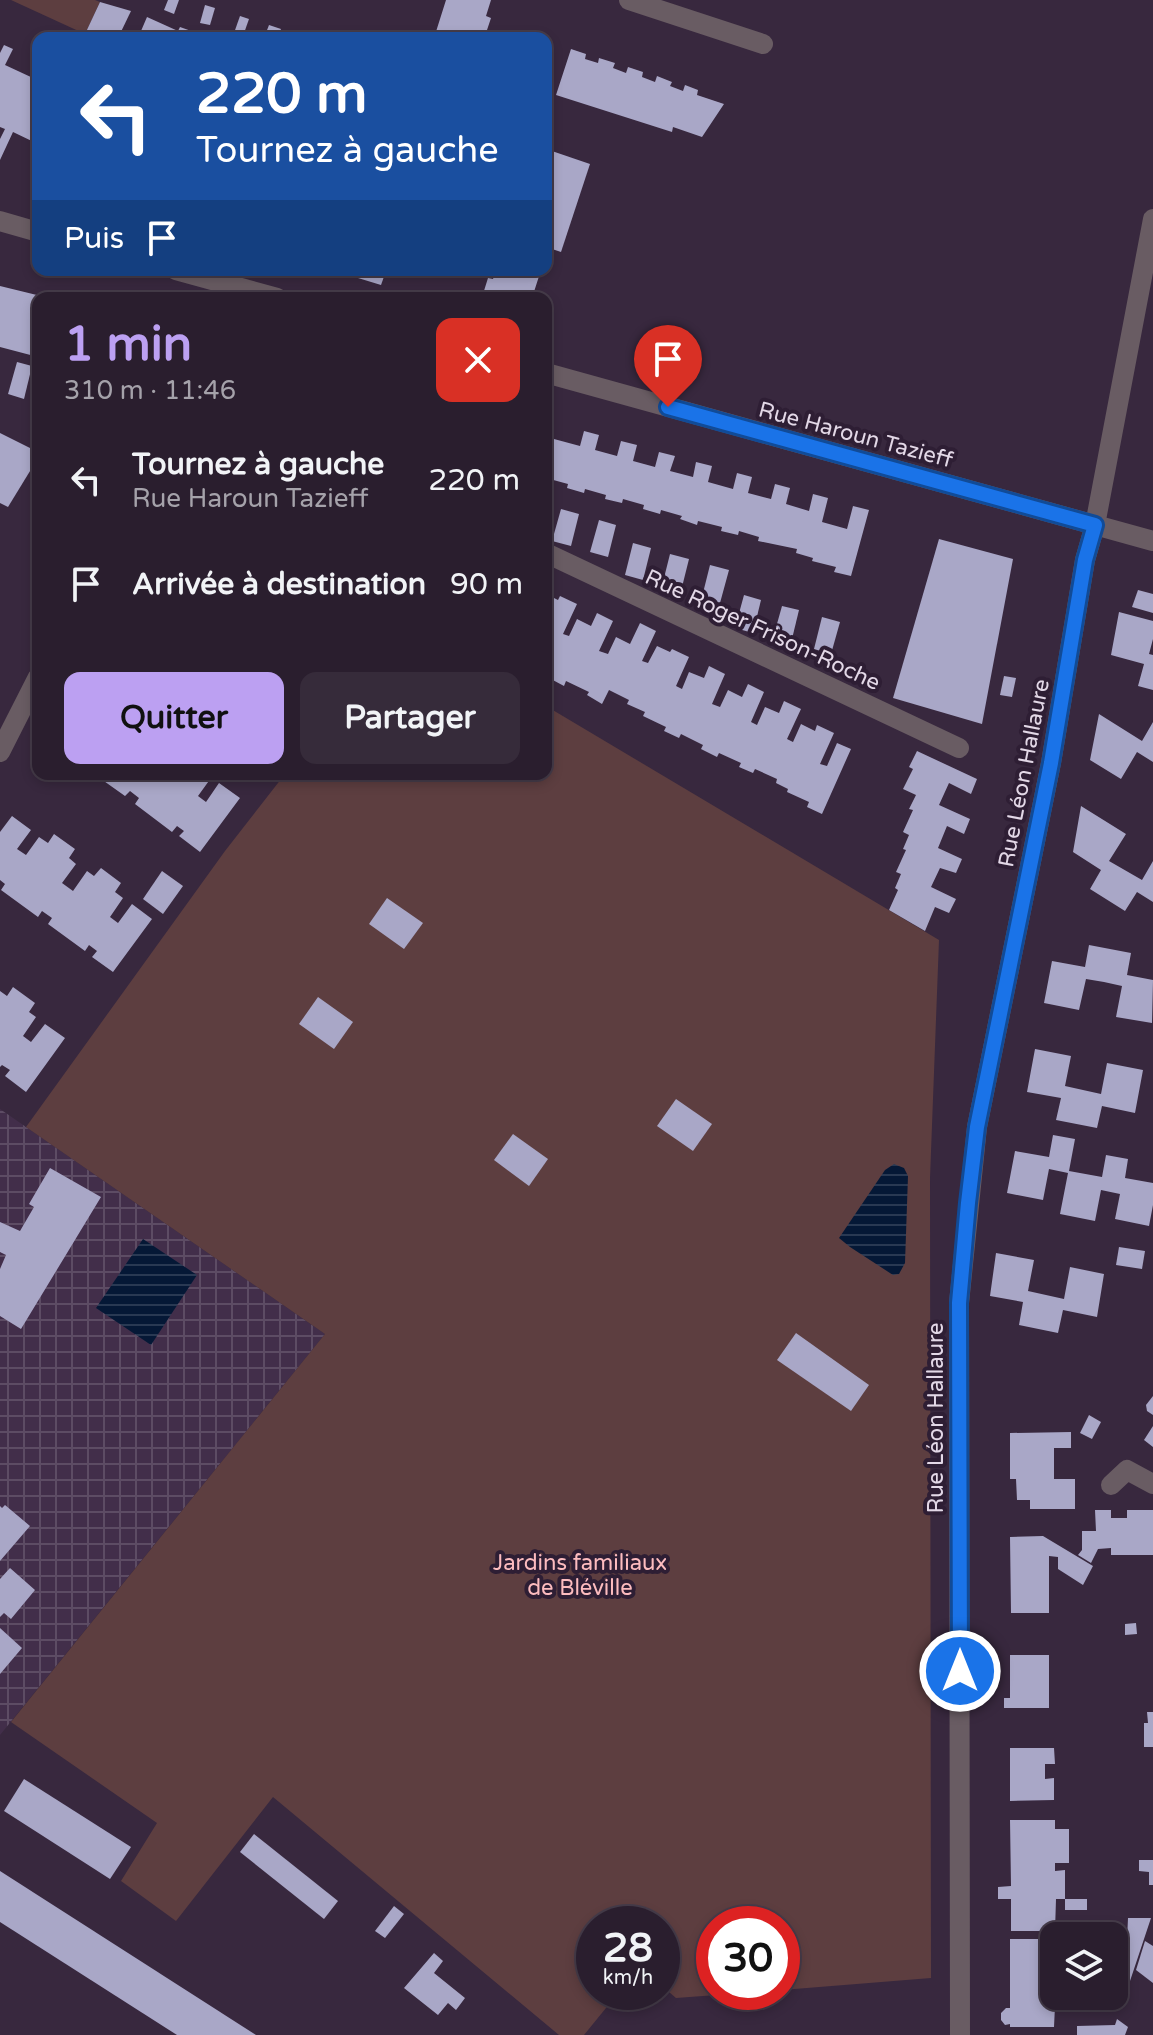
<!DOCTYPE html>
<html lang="fr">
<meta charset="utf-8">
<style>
:root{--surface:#2a1e2e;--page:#362b3a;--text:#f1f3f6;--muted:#a5a2aa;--line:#463c4a;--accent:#bca0f2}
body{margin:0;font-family:"Varela Round",sans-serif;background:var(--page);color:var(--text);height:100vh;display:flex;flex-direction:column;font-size:30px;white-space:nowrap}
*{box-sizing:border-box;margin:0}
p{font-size:26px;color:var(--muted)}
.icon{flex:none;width:44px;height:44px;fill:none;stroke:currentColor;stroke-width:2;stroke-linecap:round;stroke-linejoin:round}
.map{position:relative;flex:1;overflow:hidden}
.sheet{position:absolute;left:32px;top:292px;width:520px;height:488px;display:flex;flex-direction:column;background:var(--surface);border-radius:16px;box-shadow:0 4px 12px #0003,0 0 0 2px var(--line)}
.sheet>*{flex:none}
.hud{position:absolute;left:32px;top:32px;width:520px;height:244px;border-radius:16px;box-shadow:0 4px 12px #0003,0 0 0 2px var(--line);background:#1a4fa0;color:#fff;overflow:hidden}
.tools{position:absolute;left:1040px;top:1922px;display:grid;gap:16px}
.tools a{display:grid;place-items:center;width:88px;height:88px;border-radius:16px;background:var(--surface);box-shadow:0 4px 12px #0003,0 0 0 2px var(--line);font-size:40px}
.speed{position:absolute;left:576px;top:1906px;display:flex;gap:16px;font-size:40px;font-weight:700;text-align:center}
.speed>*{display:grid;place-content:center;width:104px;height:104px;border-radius:50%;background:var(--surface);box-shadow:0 4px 12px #0003,0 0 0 2px var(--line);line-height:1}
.speed small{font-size:20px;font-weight:400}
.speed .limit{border:12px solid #d22;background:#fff;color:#111}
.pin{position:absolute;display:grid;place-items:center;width:68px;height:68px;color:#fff;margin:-82px -34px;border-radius:50% 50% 50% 0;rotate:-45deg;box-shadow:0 0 8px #0007}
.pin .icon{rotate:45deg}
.me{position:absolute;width:88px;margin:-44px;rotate:0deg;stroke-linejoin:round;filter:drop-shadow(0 0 6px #0008)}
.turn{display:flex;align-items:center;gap:28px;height:168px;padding:0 32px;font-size:36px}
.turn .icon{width:104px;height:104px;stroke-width:2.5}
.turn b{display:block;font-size:56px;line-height:68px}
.then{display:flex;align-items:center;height:76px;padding:0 32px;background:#0003;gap:16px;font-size:30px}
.round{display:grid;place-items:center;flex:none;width:84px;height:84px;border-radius:16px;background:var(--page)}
.head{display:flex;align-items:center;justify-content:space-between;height:136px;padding:0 32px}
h1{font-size:48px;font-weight:800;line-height:60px;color:var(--accent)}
.action{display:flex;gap:16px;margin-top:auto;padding:16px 32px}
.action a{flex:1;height:92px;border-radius:16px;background:var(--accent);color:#111;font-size:32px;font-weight:800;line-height:92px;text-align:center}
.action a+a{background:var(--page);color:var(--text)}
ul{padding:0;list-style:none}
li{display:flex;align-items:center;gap:24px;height:104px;padding:0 32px}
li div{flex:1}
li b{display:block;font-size:30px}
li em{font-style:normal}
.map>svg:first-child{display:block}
.industrial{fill:url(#industrial-grid)}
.garden{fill:#5d3e40}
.water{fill:url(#water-rules)}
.building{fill:#a9a7c7}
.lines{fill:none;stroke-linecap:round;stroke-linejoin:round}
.minor{stroke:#695c63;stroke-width:20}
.route-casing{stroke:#114b97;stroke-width:20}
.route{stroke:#1a73e8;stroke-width:14}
.labels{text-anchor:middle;stroke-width:8;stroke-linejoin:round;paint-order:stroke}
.street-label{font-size:22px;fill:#e3d8e7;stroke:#2e1e34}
.park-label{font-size:22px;fill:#fdbcbf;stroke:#2e1e34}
</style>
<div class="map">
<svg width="1153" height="2035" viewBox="0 0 1153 2035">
<defs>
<pattern id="industrial-grid" width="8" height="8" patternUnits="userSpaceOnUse" patternTransform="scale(2)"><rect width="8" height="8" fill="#422e4a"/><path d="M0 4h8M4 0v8" fill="none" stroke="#5d4c64"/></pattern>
<pattern id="water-rules" width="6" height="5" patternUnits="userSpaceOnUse" patternTransform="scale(2)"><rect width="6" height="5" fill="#051836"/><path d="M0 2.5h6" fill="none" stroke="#293953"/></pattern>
</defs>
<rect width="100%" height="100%" fill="#38283e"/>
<polygon class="industrial" points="0,1109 325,1334 0,1735"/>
<g class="garden">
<polygon points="11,0 95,0 100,2 85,34"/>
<polygon points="546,706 939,940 930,1178 931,1978 782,1990 782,1924 714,1924 714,1992 757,1992 676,1998 662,1986 662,1924 594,1924 594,1992 619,1992 584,2035 559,2035 273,1797 176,1921 121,1881 157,1823 11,1722 325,1334 26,1127 225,851 285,774 546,774"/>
</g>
<g class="water">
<polygon points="894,1164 904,1168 908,1176 905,1263 899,1274 893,1275 850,1247 839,1238 885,1170"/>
<polygon points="143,1239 197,1275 151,1345 96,1308"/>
</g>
<g class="building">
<polygon points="168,0 179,0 174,14 164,10"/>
<polygon points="446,0 491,0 486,16 491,18 486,33 481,32 479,38 434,38"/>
<polygon points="100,2 131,11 118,38 93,38 85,34"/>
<polygon points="205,5 215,8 210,25 200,23"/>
<polygon points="240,16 249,19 243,36 234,33"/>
<polygon points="147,17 178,31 180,27 211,38 138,38"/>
<polygon points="269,25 281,29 277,38 264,38"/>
<polygon points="4,45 13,49 5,65 33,78 38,66 38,144 13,132 0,160 0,139 5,129 0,127 0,53"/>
<polygon points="571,49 586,54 585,59 598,63 599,58 615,63 613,68 626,73 628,67 643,72 642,77 655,82 657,76 672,82 670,86 683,91 685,85 698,90 697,95 724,104 702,137 673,127 672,132 556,95"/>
<polygon points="546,149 590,164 561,252 546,247"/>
<polygon points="384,270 386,271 381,285 335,271"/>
<polygon points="496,270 541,270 532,298 486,298 488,295 483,294 488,278 493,279"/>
<polygon points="0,286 45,297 38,298 38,357 0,347"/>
<polygon points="17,362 32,366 24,399 8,394"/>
<polygon points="584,431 599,435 595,450 617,456 621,441 637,445 633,461 655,467 659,452 675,456 670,471 693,477 696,462 712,466 708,482 733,489 737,473 752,477 748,493 771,499 775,484 790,488 786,504 809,511 813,494 828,498 822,522 847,529 853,506 869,510 851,576 834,572 836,567 812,561 813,558 796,553 797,549 758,541 759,537 739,531 738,535 721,531 722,527 698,521 697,525 680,519 682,516 661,510 660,514 643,509 644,505 623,499 622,503 605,499 606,495 585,489 584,493 567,488 568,484 546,478 554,439 580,446"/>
<polygon points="0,433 38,452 38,458 8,507 0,503"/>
<polygon points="561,509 579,514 571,546 552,541"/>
<polygon points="599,520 616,525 608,557 590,552"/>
<polygon points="939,539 1013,559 982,724 893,698"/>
<polygon points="633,543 651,548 643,580 625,575"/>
<polygon points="670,554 689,559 681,591 662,586"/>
<polygon points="710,565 729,570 720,603 702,597"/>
<polygon points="1138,590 1153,594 1153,613 1132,607"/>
<polygon points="546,594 558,600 560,596 577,604 563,634 569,636 577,619 591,626 597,613 613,621 599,651 608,654 616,637 630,644 640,623 656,631 642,661 648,663 657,646 670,652 672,649 689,657 676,686 682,689 689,672 704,678 709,666 725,674 712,704 720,707 728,690 742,697 748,684 764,692 751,722 757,725 765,707 779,713 784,701 801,709 787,739 793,742 801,724 815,731 817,725 834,733 820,764 827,766 837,743 851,749 822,814 807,807 809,802 787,792 788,789 776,783 777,779 755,769 753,773 739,767 741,763 719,753 717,757 701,749 703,745 681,734 679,738 664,731 666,727 643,716 645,712 627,704 629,700 609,690 602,704 587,695 589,692 566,681 564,686 549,678 551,674 546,672"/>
<polygon points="744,595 761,600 753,633 735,628"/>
<polygon points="782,606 799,610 791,643 773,638"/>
<polygon points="1119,612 1153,621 1153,639 1149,654 1153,655 1153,690 1138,686 1144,664 1111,655"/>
<polygon points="822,617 840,622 831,654 814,649"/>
<polygon points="1004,676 1016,678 1012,697 1000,695"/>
<polygon points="1099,714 1142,741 1153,722 1153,762 1137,752 1121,779 1090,760"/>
<polygon points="917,751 977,779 971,794 949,783 939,805 970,819 964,834 947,826 938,848 962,859 956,873 940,868 931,887 956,899 949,913 935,907 925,931 889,910 898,890 895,888 901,874 896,872 906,850 903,849 909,835 903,832 913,810 909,809 916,795 903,789 913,769 909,767"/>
<polygon points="94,774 206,774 211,778 198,796 206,802 219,783 240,798 200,852 179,836 184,831 177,826 172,832 135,804 139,798 130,791 125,796"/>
<polygon points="1081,806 1126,834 1109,861 1142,880 1153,861 1153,902 1137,892 1125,911 1090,889 1101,870 1073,852"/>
<polygon points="12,816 31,830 17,849 26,855 39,837 48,843 54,834 75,849 69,858 76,864 62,883 73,891 87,871 94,876 101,868 121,883 115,892 123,898 110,917 118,923 132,904 152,919 113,972 92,957 97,951 89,945 85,951 48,924 52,918 42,911 38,917 1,890 5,884 0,880 0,832"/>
<polygon points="162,871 183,886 163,914 143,899"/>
<polygon points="387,898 423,923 404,949 369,924"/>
<polygon points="1089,945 1131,953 1127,975 1153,980 1152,1023 1116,1017 1122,986 1104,982 1086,979 1079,1010 1044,1003 1052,961 1085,967"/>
<polygon points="13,987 35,1003 29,1012 36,1017 23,1036 31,1042 45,1024 65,1038 26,1092 5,1076 10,1070 2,1065 0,1067 0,991 7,996"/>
<polygon points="318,997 353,1022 334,1049 299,1024"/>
<polygon points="1035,1049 1071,1056 1065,1086 1101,1094 1107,1063 1143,1070 1135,1113 1102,1106 1097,1128 1056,1120 1061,1098 1027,1092"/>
<polygon points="676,1099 712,1124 693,1151 657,1126"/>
<polygon points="513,1134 548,1159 529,1186 494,1160"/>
<polygon points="1053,1135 1075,1139 1069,1171 1102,1177 1106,1155 1128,1159 1125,1178 1153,1183 1153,1205 1149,1226 1115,1219 1120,1194 1101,1190 1095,1221 1060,1214 1068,1173 1049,1169 1043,1200 1007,1193 1015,1151 1049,1157"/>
<polygon points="50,1168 101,1197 21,1329 0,1316 0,1269 6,1255 0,1252 0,1222 20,1231 34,1207 29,1204"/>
<polygon points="1119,1247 1145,1251 1142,1269 1116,1265"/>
<polygon points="996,1253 1034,1260 1028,1291 1064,1299 1070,1267 1104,1274 1097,1317 1063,1310 1058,1333 1019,1325 1023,1302 990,1296"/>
<polygon points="796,1333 869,1385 851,1411 777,1360"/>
<polygon points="1153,1396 1153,1415 1147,1411 1146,1405"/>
<polygon points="1089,1415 1101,1422 1092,1439 1080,1433"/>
<polygon points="1153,1426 1153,1447 1144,1440"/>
<polygon points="1071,1432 1071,1448 1054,1448 1054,1479 1075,1479 1075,1509 1030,1509 1030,1500 1017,1500 1016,1479 1010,1479 1010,1433"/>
<polygon points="5,1505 30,1526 0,1561 0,1506 2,1508"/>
<polygon points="1095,1510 1111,1510 1111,1518 1127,1518 1127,1510 1153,1510 1153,1555 1111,1555 1111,1548 1098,1549 1091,1563 1078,1555 1082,1550 1082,1531 1096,1531"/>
<polygon points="1043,1536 1093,1566 1083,1585 1058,1569 1058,1557 1049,1556 1049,1613 1011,1613 1010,1537"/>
<polygon points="10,1568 35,1590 11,1619 4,1613 0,1617 0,1579"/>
<polygon points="1136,1623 1137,1634 1125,1635 1125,1624"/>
<polygon points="0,1628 22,1648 0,1674"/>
<polygon points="1010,1655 1049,1655 1049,1708 1004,1708 1004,1698 1010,1698"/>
<polygon points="1147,1712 1153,1712 1153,1747 1144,1747 1144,1723 1148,1723"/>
<polygon points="1010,1748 1054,1748 1055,1764 1045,1764 1045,1779 1054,1778 1054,1800 1010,1801"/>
<polygon points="24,1779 131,1847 110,1879 4,1811"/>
<polygon points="1010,1820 1055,1820 1055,1829 1069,1829 1069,1863 1055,1863 1055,1871 1065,1870 1065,1899 1056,1899 1055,1931 1011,1931 1011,1899 998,1899 998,1887 1011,1886"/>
<polygon points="254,1834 338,1901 324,1919 240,1852"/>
<polygon points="1139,1860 1153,1860 1153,1885 1149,1885 1149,1872 1139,1871"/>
<polygon points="0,1871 256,2035 177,2035 0,1922"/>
<rect x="1065" y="1899" width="22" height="11"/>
<polygon points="394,1906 404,1914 385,1938 375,1931"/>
<polygon points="1128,1918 1151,1918 1126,1993 1114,1992 1114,1969 1119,1970 1121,1939 1127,1940"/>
<polygon points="1010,1939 1054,1939 1054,1994 1045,1994 1045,2007 1055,2006 1054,2027 1010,2027 1010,2024 1005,2025 1001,2020 1001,2013 1006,2008 1010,2008"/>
<polygon points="1145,1941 1153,1946 1153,1983 1136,1970"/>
<polygon points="434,1953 443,1961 434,1973 465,1998 456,2010 448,2003 438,2015 404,1988"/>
<polygon points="1117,2019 1128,2027 1125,2035 1077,2035 1077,2026 1115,2025"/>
</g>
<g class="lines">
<g class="minor">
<polyline points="629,0 763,44"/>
<polyline points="0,221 38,232"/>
<polyline points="176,270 277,298"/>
<polyline points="546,373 1153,541"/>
<polyline points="546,553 959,748"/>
<polyline points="0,752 38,677"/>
<polyline points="1111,1485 1127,1470 1153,1484"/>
<polyline points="960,2035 959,1303 977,1127 1051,763 1085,560 1095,525 1153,219"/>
</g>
</g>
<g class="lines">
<g class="route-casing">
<polyline id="route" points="668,407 1095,525 1085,560 1051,763 977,1127 968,1203 959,1303 960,1671"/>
</g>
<use href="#route" class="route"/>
</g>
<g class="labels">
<g class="street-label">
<text transform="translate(856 434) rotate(15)" y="8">Rue Haroun Tazieff</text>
<text transform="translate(763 629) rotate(25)" y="8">Rue Roger Frison-Roche</text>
<text transform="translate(1023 773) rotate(-79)" y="8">Rue Léon Hallaure</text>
<text transform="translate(935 1418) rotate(-90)" y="8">Rue Léon Hallaure</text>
</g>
<g class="park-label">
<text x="580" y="1570">Jardins familiaux<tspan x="580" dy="25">de Bléville</tspan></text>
</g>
</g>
</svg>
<div class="tools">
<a><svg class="icon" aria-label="layers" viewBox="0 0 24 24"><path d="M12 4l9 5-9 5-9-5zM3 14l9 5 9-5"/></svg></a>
</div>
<div class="speed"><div>28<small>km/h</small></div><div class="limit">30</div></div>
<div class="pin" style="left:668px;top:407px;background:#d93025"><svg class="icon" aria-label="arrive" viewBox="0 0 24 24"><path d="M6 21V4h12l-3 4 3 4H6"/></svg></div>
<svg class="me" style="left:960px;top:1671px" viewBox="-20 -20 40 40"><circle r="17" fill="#1a73e8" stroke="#fff" stroke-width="3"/><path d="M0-11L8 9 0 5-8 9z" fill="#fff"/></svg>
<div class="hud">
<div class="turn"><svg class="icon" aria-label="left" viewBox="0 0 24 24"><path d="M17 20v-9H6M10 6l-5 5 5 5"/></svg><div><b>220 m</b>Tournez à gauche</div></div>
<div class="then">Puis<svg class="icon" aria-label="arrive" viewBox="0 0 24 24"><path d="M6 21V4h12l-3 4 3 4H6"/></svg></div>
</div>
<section class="sheet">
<div class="head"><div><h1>1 min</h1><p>310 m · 11:46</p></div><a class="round" style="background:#d93025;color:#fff"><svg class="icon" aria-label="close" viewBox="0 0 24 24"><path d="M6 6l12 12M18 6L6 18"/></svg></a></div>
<ul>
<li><svg class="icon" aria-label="left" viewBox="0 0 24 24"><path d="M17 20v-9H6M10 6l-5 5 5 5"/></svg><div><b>Tournez à gauche</b><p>Rue Haroun Tazieff</p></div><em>220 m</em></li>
<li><svg class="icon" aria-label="arrive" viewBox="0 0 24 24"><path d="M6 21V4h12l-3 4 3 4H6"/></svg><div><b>Arrivée à destination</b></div><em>90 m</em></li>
</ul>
<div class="action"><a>Quitter</a><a>Partager</a></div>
</section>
</div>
